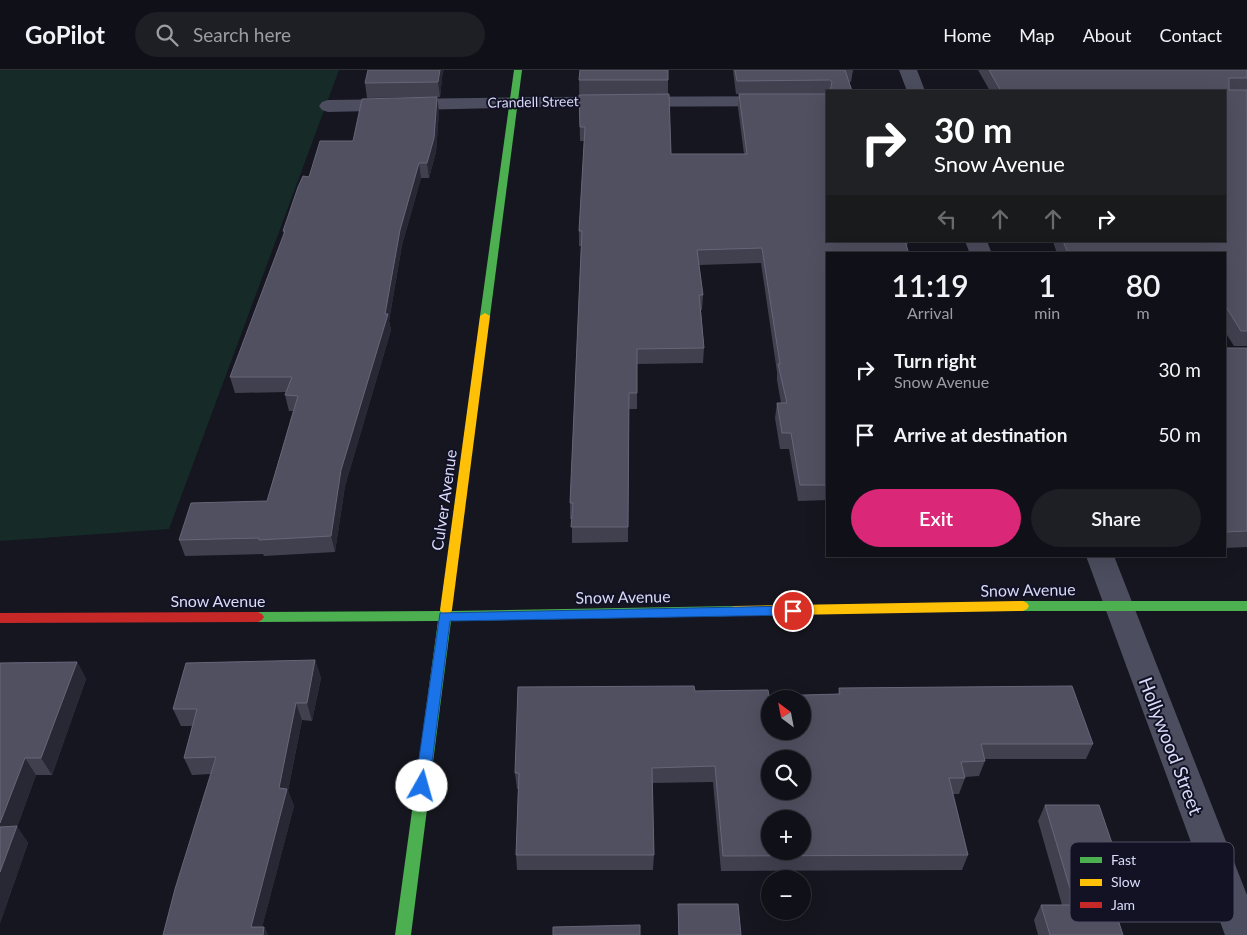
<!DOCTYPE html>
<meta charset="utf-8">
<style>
:root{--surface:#101018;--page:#1e1e25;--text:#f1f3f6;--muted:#9c9da2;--line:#303037;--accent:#db2777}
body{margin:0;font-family:Lato,sans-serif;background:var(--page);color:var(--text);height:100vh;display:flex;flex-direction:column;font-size:19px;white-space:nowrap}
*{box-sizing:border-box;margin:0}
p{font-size:16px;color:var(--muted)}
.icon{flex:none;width:28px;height:28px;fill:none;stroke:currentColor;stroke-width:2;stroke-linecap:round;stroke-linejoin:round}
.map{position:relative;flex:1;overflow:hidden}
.side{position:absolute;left:826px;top:182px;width:400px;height:305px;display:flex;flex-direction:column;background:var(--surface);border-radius:0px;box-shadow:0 5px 20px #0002,0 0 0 1px var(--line)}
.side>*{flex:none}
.hud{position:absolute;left:826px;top:20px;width:400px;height:152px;border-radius:0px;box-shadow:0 5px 20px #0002,0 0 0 1px var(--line);background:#202124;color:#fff;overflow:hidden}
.needle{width:32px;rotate:328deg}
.buttons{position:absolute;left:761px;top:620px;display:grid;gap:10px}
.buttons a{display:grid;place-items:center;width:50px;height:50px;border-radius:50%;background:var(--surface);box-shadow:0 5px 20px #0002,0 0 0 1px var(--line);font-size:25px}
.pin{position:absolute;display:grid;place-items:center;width:42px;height:42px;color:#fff;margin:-21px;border:2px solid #fff;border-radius:50%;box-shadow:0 1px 5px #0007}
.me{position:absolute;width:55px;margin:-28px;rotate:7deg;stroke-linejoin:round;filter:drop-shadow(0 0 4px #0008)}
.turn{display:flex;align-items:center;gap:18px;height:105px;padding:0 25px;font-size:22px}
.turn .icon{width:65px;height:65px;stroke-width:2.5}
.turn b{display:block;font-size:35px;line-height:42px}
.lanes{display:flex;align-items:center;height:48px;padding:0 25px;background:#0003;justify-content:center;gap:25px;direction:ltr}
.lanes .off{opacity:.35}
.eta{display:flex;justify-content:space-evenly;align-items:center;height:85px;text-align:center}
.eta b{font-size:30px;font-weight:600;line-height:35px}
.primary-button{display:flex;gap:10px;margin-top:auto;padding:10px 25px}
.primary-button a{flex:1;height:58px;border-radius:30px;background:var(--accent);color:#fff;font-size:20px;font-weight:600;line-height:58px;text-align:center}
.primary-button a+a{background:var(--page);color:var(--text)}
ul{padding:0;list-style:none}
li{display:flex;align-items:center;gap:15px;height:65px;padding:0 25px}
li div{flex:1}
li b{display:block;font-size:19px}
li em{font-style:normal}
header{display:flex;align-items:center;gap:30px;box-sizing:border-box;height:70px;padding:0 25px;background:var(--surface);border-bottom:1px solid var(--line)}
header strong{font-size:24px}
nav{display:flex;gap:28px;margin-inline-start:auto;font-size:18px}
.search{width:350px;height:45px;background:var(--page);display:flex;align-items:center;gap:12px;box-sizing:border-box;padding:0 18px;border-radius:28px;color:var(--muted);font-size:19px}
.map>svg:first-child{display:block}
.green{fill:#162a27}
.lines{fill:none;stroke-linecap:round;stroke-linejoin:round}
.street{fill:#4c4e5f;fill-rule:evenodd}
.fast{fill:#4caf50;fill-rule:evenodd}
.slow{fill:#ffc107;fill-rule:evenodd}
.jam{fill:#c62828;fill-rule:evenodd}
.wall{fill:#40404f}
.shaded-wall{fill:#282834}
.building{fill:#505061;stroke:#666679;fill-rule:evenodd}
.route{fill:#1a73e8;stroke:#114b97}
.labels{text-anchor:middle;stroke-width:4;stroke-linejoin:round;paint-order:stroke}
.far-street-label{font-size:14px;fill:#d9dbfa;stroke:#121224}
.street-label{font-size:16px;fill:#d9dbfa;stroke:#121224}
.near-street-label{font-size:19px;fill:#d9dbfa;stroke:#121224}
.key{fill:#121224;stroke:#4e4e64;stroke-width:1}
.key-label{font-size:14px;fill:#d9dbfa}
</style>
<header>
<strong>GoPilot</strong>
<div class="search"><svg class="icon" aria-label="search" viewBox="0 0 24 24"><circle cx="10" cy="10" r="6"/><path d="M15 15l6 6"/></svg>Search here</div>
<nav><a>Home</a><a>Map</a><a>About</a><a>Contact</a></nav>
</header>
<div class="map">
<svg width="1247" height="865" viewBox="0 0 1247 865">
<rect width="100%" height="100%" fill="#161620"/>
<polygon class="green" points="0,0 339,0 169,459 0,471"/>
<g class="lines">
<g class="street">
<polygon points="899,0 917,0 925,21 907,21"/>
<polygon points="828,26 828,36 543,37 328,42 322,40 319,36 322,32 328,30 543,27"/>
<polygon points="965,171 987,171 992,184 970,184"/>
<polygon points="1086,486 1114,486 1247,825 1247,865 1225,865"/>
</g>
<g class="fast">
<polygon points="514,0 522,0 490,246 485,249 480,246"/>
<polygon points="1023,531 1247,531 1247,541 1023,541 1019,539 1017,536 1019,533"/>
<polygon points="446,535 450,537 452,541 734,536 738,538 740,541 738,544 734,546 451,551 411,865 395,865 438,551 258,552 254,550 252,547 254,544 258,542 440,541 442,537"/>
</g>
<g class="slow">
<polygon points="485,243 490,246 452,540 450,543 442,543 440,540 480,246"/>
<polygon points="1023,531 1027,533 1029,536 1027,539 1023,541 734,546 730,544 728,541 730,538 734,536"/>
</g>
<polygon class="jam" points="258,542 262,544 264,547 262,550 258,552 0,553 0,543"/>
</g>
<g class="wall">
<polygon points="733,0 853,0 851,12 849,12 852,21 828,21 828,171 908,171 907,177 828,184 828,430 798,431 789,379 780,379 775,348 777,333 781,333 777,310 777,302 761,193 699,195 703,225 702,240 701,240 704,278 703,293 637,294 637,339 629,339 628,472 572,473 572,449 570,449 570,433 581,176 579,176 579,161 584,71 580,71 579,10 668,10 668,24 671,84 744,84 738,38 739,24 736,24"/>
<polygon points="978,0 1247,0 1247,276 1234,276 1225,262 1225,184 1057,184 1053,171 1225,171 1225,21 990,21"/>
<polygon points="442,8 440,27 367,28 365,13"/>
<polygon points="439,41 436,82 429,108 421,108 402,175 389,251 391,260 345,416 335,482 264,486 263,484 185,486 179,470 267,431 293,341 289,341 285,325 286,322 235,323 230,307 284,164 283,161 309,107 353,71"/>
<polygon points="1225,278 1247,278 1247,477 1225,478"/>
<polygon points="315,590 321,608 312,651 302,650 288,721 294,736 262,857 264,857 268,865 163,865 211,704 192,705 184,688 192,656 181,656 173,639"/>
<polygon points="77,592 86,609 52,705 36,705 17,757 28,773 0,853 0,593"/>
<polygon points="839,618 1093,674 1086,689 984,689 985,691 979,706 965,707 965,708 959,724 953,724 968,785 962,800 721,801 713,712 652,713 654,785 653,800 517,800 516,785 518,719 517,719 515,703 695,621 769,626 838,624"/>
<polygon points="1045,735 1114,779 1105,794 1100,794 1123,865 1038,865 1034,850 1041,835 1062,835 1038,751"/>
<polygon points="678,834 741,865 678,865"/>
</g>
<g class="shaded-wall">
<polygon points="440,0 444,0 442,8 440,27 438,12"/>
<polygon points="437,27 439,41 436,82 429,108 427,93"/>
<polygon points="419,93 421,108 402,175 389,251 391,260 345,416 335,482 331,466 341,400 385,244 400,160"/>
<polygon points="315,590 321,608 312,651 307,633"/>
<polygon points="77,592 86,609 52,705 41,688"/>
<polygon points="296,633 302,650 288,721 294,736 260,865 251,857"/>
<polygon points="25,688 36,705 17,757 28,773 0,853 0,753"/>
<polygon points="264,857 268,865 263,865"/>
</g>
<g class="building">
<polygon points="368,0 440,0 438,12 365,13"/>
<polygon points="580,0 668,0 668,10 579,10"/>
<polygon points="735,0 845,0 852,21 830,21 832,12 830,10 737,11"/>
<polygon points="989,0 1247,0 1247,8 1229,8 1229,20 1247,20 1247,261 1241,261 1225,235 1225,184 1116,182 1117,184 1065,184 1068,183 1063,171 1225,171 1225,21 1001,21"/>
<polygon points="669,24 671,84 747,84 739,24 828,24 828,171 905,171 909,184 828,184 828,415 800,415 791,363 782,363 777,333 787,333 778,294 780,294 762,178 697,180 703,225 699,225 704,278 637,279 637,323 629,323 628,457 571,457 573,433 570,433 582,161 579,161 585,57 580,57 579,25"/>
<polygon points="437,27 434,68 427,93 419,93 400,160 385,244 388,244 341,400 331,466 259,470 259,468 179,470 191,433 267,431 298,326 285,325 292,307 230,307 285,161 283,161 298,117 303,106 309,107 320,71 353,71 362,29"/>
<polygon points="1225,278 1247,278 1247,461 1225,462"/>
<polygon points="315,590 307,633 296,633 279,718 287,719 251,857 264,857 263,865 163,865 175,819 216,687 184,688 197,639 173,639 186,593"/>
<polygon points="77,592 41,688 25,688 0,753 0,593"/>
<path d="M 694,616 L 695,621 L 768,620 L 769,626 L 840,624 L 839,618 L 1072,616 L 1093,674 L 981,674 L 985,691 L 961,692 L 965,708 L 949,708 L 968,785 L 723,786 L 715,696 L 652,698 L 654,785 L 516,785 L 519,703 L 515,703 L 518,617 ZM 770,629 L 802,629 L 802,661 L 770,661 ZM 770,689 L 802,689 L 802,721 L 770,721 ZM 770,749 L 802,749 L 802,781 L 770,781 Z"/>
<polygon points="1045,735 1099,735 1114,779 1095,779 1123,865 1050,865 1041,835 1075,835"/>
<polygon points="17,756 0,802 0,757"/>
<polygon points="678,834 738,834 741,865 679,865"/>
<polygon points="640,855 640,865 553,865 553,857"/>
</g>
<polygon class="route" points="793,536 799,541 793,545 450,551 429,716 427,720 422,722 417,720 415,716 440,543"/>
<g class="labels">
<g class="far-street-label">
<text transform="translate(533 32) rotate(-1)" y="5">Crandell Street</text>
</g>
<g class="street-label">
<text transform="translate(444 430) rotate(-82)" y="6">Culver Avenue</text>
<text transform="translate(1028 520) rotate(-1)" y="6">Snow Avenue</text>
<text transform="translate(623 527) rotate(-1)" y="6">Snow Avenue</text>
<text x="218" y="537">Snow Avenue</text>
</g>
<g class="near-street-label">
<text transform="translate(1171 676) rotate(69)" y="7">Hollywood Street</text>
</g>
</g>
<rect x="1070" y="772" width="164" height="80" rx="8" class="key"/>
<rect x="1080" y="787" width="22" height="6" fill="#4caf50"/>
<rect x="1080" y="809" width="22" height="7" fill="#ffc107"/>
<rect x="1080" y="832" width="22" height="6" fill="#c62828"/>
<g class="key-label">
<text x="1111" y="795">Fast</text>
<text x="1111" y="817">Slow</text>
<text x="1111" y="840">Jam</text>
</g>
</svg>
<div class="buttons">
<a><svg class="needle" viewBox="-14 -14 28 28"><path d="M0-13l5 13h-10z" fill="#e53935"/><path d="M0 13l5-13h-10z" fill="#9c9da2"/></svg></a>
<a><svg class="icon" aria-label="search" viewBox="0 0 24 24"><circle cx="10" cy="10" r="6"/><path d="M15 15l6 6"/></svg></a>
<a>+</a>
<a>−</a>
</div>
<div class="pin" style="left:793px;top:541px;background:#d93025"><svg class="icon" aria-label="arrive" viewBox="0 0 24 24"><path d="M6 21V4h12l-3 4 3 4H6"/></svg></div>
<svg class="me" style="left:422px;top:716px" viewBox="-20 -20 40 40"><circle r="19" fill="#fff"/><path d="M0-13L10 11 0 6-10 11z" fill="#1a73e8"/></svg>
<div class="hud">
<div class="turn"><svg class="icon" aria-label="right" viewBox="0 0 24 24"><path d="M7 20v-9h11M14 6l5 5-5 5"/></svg><div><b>30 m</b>Snow Avenue</div></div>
<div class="lanes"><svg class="icon off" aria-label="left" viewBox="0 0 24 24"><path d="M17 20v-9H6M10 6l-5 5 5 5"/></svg><svg class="icon off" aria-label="ahead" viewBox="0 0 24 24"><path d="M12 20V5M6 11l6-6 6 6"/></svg><svg class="icon off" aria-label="ahead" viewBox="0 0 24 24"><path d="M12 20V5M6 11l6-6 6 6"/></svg><svg class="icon" aria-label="right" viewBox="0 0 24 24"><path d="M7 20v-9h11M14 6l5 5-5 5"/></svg></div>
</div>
<section class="side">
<div class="eta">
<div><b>11:19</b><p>Arrival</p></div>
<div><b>1</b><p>min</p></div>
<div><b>80</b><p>m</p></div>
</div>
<ul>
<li><svg class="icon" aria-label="right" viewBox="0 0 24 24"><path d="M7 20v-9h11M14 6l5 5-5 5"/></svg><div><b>Turn right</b><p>Snow Avenue</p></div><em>30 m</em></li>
<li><svg class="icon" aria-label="arrive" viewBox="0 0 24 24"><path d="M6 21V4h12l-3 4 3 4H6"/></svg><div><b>Arrive at destination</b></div><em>50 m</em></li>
</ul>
<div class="primary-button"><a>Exit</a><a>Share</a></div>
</section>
</div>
